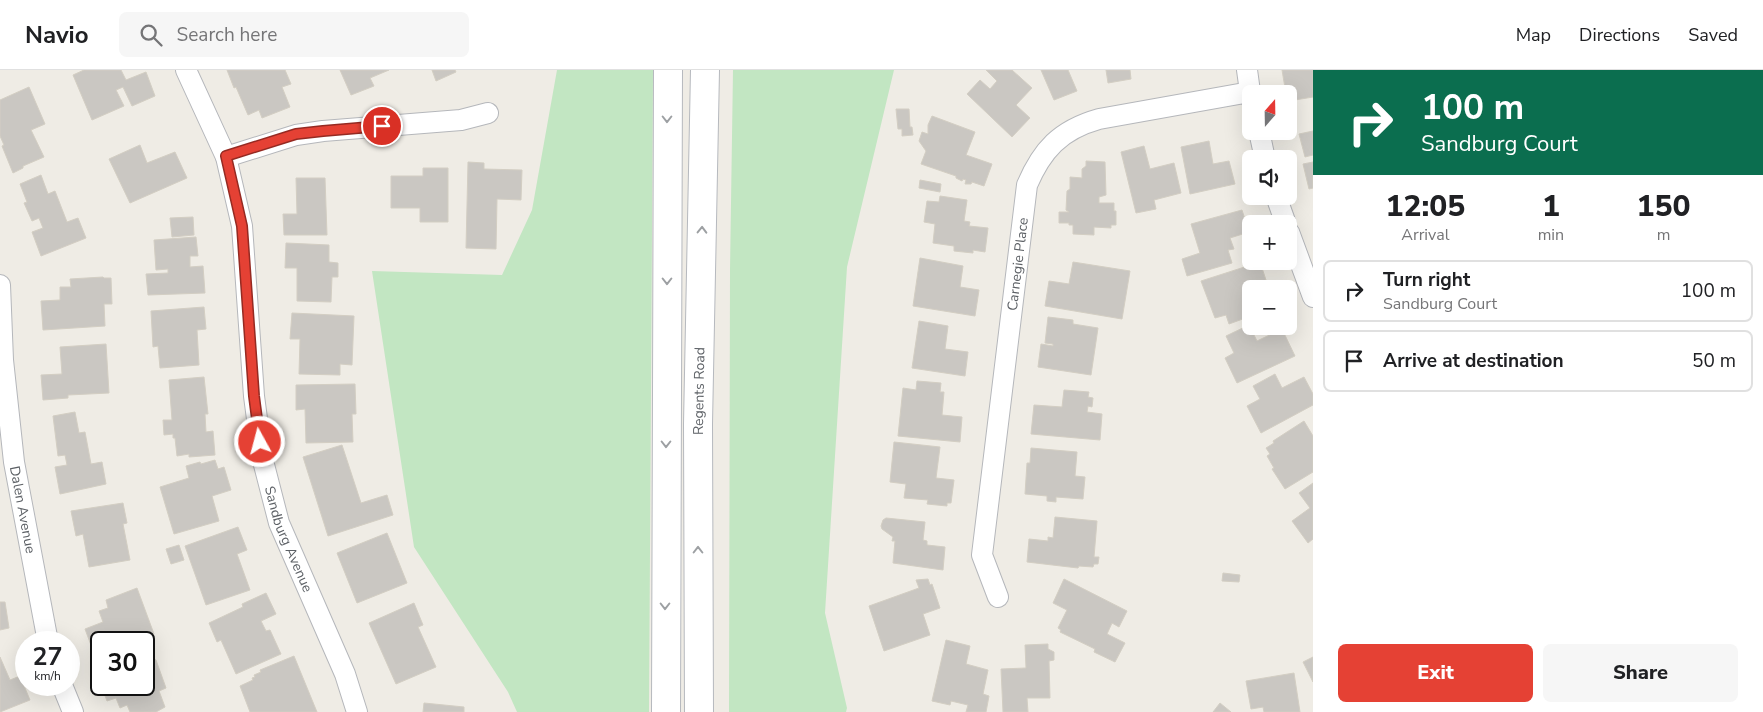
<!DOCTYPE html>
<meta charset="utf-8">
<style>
:root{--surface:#fff;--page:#f6f6f6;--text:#202124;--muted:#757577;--line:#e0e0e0;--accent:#e54134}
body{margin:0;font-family:"Nunito Sans",sans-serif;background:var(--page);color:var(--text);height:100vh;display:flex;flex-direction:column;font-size:19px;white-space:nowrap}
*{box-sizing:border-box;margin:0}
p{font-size:16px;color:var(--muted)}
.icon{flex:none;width:28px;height:28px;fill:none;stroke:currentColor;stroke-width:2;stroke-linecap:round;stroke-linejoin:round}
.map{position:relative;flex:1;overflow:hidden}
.drawer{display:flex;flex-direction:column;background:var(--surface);width:450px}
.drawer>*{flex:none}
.banner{background:#0b6e4f;color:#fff;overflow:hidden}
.needle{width:32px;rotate:20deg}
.buttons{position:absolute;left:1242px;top:15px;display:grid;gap:10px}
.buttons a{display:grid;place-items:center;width:55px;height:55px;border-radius:8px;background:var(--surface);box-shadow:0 5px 20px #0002;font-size:25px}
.speed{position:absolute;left:15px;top:561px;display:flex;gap:10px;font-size:25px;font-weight:700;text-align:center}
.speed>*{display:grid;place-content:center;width:65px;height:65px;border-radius:50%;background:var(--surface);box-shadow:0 5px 20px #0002;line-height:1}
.speed small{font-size:12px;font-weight:400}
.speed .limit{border:2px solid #111;border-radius:8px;background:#fff;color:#111}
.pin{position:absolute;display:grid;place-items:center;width:42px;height:42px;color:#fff;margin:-21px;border:2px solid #fff;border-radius:50%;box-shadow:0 1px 5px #0007}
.me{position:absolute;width:55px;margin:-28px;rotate:353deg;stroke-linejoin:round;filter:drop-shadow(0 0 4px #0008)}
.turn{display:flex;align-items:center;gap:18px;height:105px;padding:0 25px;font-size:22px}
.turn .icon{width:65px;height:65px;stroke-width:2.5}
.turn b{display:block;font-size:35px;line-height:42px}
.eta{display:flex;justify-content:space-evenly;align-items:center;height:85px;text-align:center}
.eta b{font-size:30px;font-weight:800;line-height:35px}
.button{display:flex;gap:10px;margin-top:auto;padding:10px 25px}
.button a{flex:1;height:58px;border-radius:8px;background:var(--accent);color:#fff;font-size:20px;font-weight:800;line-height:58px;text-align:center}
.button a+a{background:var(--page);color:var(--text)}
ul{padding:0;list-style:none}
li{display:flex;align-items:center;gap:15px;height:62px;margin:0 10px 8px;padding:0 15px;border:2px solid var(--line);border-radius:8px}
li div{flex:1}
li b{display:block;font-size:19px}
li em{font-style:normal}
header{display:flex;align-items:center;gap:30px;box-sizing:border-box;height:70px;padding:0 25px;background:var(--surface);border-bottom:1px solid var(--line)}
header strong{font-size:24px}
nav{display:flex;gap:28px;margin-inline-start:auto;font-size:18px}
.search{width:350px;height:45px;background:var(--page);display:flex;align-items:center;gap:12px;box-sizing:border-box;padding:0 18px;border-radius:8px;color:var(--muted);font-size:19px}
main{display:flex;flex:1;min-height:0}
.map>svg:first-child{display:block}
.green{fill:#c2e6c2}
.building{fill:#cac7c2;stroke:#d3cec3}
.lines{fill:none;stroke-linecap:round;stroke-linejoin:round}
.minor-casing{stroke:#b5b7bb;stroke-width:22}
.secondary-casing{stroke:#b6b9be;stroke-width:30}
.minor{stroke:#fff;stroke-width:20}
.secondary{stroke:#fff;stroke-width:28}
.oneway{stroke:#9da0a3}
.route-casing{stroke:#952a22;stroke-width:12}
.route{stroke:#e54134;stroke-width:9}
.labels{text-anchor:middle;stroke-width:5;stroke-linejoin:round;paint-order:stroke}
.street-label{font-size:14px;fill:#5c6065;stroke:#fff}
</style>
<header>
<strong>Navio</strong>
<div class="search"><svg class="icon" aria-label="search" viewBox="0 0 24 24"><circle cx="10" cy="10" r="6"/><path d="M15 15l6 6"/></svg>Search here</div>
<nav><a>Map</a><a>Directions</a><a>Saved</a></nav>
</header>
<main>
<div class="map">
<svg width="1313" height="642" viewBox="0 0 1313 642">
<rect width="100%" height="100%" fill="#efece5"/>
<g class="green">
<polygon points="557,0 653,0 649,642 517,642 508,622 414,477 372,201 502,205 532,140"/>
<polygon points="733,0 894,0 847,197 825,543 847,638 846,642 729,642 730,200"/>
</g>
<g class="building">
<polygon points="84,0 121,0 126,10 146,2 155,26 132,36 123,17 116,20 124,36 92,50 73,5"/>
<polygon points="227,0 285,0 291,14 282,17 290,37 262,48 259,40 248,45 236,17 234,18"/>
<polygon points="340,0 389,0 370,8 374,16 351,25"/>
<polygon points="432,0 455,0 456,2 436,11"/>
<polygon points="1012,0 1032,18 1016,35 1030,48 1012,67 967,24 980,10 990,19 997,11 986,0"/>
<polygon points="1041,0 1068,0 1077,21 1054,30"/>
<polygon points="1106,0 1130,0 1131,9 1108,13"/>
<polygon points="1282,0 1313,0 1313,27 1289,31 1289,24 1286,24"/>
<polygon points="29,17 45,54 31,60 44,87 23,96 23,98 13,103 2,76 4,75 0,66 0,30"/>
<polygon points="896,39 909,39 910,57 912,57 913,65 902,66 902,59 898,59"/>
<polygon points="932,46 975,62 966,85 992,94 984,116 972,112 971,114 965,114 966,110 963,109 962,111 956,108 956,106 921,94 926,81 919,71 922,62 928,64 928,55"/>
<polygon points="1313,61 1313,85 1305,87 1299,64"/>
<polygon points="1209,71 1213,94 1229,91 1235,114 1190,124 1181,77"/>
<polygon points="140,75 147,93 175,82 187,108 130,133 109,89"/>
<polygon points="1144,76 1150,99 1174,93 1181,123 1154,130 1156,139 1136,143 1121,82"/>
<polygon points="1086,91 1105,92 1106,125 1099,127 1099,133 1114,133 1114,141 1116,141 1116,155 1111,155 1111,158 1094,157 1094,165 1073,164 1073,155 1069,155 1069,153 1059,153 1059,142 1069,142 1066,140 1067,121 1070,119 1070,107 1082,108 1082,99 1086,96"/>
<polygon points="468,92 484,93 484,99 522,100 521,130 497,129 496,179 466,178"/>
<polygon points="1313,92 1313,118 1309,119 1303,94"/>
<polygon points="423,98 448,98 448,152 420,152 420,138 391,138 391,106 423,106"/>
<polygon points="41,105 48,124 55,121 67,152 78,148 86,168 41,186 32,162 43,158 39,148 32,151 24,133 27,132 20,114"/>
<polygon points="296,108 325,108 327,165 284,165 283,144 297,144"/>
<polygon points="920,110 941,114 940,122 919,118"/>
<polygon points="940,126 967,130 964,151 970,152 969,156 988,158 985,182 973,180 973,183 954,181 954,176 933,173 935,154 924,152 927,131 939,132"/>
<polygon points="1242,140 1249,162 1230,168 1234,179 1228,180 1232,193 1187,206 1182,189 1200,183 1191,154"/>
<polygon points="193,147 194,165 172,167 170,148"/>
<polygon points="196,167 198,186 190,186 190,197 203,196 205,223 148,225 146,204 168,203 168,199 156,200 154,170"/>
<polygon points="286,173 329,175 329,192 338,193 338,207 332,207 331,232 297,231 297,198 285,198"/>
<polygon points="920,188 963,196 960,217 979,220 975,246 913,236"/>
<polygon points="1073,192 1130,201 1122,249 1045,236 1049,211 1069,214"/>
<polygon points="1260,192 1268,216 1258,219 1251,219 1250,222 1251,246 1229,254 1226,245 1215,248 1201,211"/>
<polygon points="103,207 104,208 111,208 112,234 104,234 105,256 43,260 41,231 60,230 60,217 71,217 70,209"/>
<polygon points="204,237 206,259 197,260 199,295 160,298 158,276 153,277 151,241"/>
<polygon points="292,243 354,246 352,295 340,294 340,305 299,304 300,269 290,269"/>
<polygon points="1048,247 1073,250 1073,254 1098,258 1091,305 1038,297 1041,274 1053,276 1053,274 1045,273"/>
<polygon points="919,251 948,256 945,279 968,282 965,306 912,298"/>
<polygon points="1249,255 1257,271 1282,259 1295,286 1237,313 1225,288 1234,283 1226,266"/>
<polygon points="106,274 109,323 68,325 68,328 43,330 41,305 62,304 60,277"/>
<polygon points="1275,304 1282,318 1304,307 1313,324 1313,335 1261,363 1247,336 1260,329 1253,316"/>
<polygon points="204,307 208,344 205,344 206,362 213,361 215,385 189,387 189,384 177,386 175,368 173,368 173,364 164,365 163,350 172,350 169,310"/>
<polygon points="917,311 941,313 940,322 944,322 942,345 962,347 960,372 898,366 903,318 916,320"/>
<polygon points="355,314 356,344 352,344 353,372 306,373 305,339 296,340 296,315"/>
<polygon points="1064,320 1089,322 1088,327 1093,328 1092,337 1088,336 1087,342 1102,344 1100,370 1031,364 1034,335 1062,337"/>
<polygon points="75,342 79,363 85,362 91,394 102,392 106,414 60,424 55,397 67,395 65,385 58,386 53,346"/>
<polygon points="1304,351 1313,366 1313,402 1285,419 1272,399 1274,398 1267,386 1270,384 1266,378 1274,373 1273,371"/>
<polygon points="894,372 940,377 936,408 954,410 951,433 947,433 947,436 927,434 928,430 904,428 906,414 890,412"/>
<polygon points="342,375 361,433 387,425 393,445 328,466 303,387"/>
<polygon points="1031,378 1077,382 1075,406 1085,407 1083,429 1056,427 1056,432 1047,431 1047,426 1025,424 1027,393 1030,393"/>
<polygon points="215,390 218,399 224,397 231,420 212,426 219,451 174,464 160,417 189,408 186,396 200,392 201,394"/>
<polygon points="1313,413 1313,469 1308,473 1292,451 1310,438 1299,423"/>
<polygon points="123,433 127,453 123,454 130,490 89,497 83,464 76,466 71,441"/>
<polygon points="1055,447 1097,451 1094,487 1099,487 1098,494 1094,494 1093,497 1079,496 1078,498 1027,492 1029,469 1048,471 1048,467 1053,468"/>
<polygon points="886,448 925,452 923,470 927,471 927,475 945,477 943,500 893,493 895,471 892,471 893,467 882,459 881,456 883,450"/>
<polygon points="238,457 247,480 237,484 250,520 206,535 185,476"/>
<polygon points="387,463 407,513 357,533 337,483"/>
<polygon points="179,475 184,490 171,494 166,479"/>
<polygon points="1223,503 1240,505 1239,512 1222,511"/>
<polygon points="928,509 930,515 932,514 940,538 923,544 930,565 884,581 869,536 919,518 916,510"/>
<polygon points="1064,509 1127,541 1119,557 1112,553 1107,564 1125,573 1115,592 1094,582 1095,579 1060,562 1061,560 1058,558 1067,540 1053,533"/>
<polygon points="137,518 154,564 132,572 101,572 101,584 95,586 85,559 103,552 99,541 108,538 106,530"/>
<polygon points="266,523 276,544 261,551 266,561 270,560 281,584 236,604 221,570 217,572 209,553 243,537 242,534"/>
<polygon points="0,532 5,532 9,558 0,560"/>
<polygon points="414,533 423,555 418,557 436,597 396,614 369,553"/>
<polygon points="946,570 970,576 966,594 988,600 983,624 989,626 986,642 966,642 968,635 951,631 950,635 932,631"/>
<polygon points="1048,574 1048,579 1054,582 1054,590 1049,591 1050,628 1027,628 1028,642 1003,642 1001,599 1026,598 1025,575"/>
<polygon points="294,586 317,642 250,642 240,616 253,610 252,608 255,607 254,605 261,602 260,600"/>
<polygon points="0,587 10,610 20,606 30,630 0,642"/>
<polygon points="1313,587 1313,612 1303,592"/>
<polygon points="154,589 156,590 166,618 159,621 165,637 156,642 130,642 127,635 120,638 116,628 107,631 101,615 144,615 144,592"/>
<polygon points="1294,603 1300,642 1264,642 1263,637 1251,639 1246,611"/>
<polygon points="424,633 464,637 464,642 423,642"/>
<polygon points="1220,633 1231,642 1213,642"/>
</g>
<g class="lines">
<g class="minor-casing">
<g id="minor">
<path id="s1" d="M 186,0 L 226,87 L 242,156 L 254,326 L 262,387 L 279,453 L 345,604 L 357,642"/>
<polyline points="1247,0 1251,29"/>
<polyline points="1259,61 1265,89"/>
<polyline points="226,87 296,65 323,61 461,50 488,43"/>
<polyline points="1276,126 1286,154"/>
<polyline points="1289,162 1313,227"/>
<path id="s2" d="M 0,215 L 3,290 L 14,392 L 48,572"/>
<path id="s3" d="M 998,527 L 982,485 L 1027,115 C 1042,80 1060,60 1099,49 L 1250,22"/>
<polyline points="62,615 73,642"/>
</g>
</g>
<g class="secondary-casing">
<g id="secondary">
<polyline points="666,642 668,0"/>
<path id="s4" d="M 699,642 L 698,354 L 705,0"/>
</g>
</g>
<use href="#minor" class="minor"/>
<use href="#secondary" class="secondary"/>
</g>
<defs><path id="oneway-chevron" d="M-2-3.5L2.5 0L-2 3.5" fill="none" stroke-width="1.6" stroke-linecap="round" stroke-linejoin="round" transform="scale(1.25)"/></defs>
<g class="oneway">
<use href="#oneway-chevron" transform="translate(667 49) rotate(90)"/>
<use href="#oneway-chevron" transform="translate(702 160) rotate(-89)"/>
<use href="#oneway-chevron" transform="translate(667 211) rotate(90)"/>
<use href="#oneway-chevron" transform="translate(666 374) rotate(90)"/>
<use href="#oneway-chevron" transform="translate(698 480) rotate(-90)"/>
<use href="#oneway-chevron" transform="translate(665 536) rotate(90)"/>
</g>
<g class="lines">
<g class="route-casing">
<polyline id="route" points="260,372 254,326 242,156 226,86 296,64 323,61 382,56"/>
</g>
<use href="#route" class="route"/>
</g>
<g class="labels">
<g class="street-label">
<text dy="5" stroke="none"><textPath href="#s3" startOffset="338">Carnegie Place</textPath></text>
<text dy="5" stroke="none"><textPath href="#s4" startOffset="321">Regents Road</textPath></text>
<text dy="5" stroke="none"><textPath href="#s2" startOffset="226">Dalen Avenue</textPath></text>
<text dy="5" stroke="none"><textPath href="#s1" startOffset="485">Sandburg Avenue</textPath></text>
</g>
</g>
</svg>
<div class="buttons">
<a><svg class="needle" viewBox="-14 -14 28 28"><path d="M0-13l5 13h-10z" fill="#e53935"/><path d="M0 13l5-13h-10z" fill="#757577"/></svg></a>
<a><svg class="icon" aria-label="sound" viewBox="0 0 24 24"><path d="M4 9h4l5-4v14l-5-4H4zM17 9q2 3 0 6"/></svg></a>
<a>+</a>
<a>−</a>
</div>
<div class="speed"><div>27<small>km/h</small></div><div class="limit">30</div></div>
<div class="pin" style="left:382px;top:56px;background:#d93025"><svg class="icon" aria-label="arrive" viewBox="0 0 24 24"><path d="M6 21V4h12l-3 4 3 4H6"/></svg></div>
<svg class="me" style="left:260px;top:372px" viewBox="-20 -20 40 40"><circle r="17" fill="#e54134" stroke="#fff" stroke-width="3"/><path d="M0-11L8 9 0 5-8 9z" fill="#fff"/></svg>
</div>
<section class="drawer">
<div class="banner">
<div class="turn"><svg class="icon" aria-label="right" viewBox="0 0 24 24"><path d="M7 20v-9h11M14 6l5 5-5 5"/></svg><div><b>100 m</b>Sandburg Court</div></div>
</div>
<div class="eta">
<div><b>12:05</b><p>Arrival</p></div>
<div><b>1</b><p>min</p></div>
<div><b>150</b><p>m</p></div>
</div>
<ul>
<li><svg class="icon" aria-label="right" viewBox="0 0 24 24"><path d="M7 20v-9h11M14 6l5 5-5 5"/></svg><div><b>Turn right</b><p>Sandburg Court</p></div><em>100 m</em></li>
<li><svg class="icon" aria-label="arrive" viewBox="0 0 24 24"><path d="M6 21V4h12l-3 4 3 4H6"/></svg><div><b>Arrive at destination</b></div><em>50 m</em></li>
</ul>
<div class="button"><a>Exit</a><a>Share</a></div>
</section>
</main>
